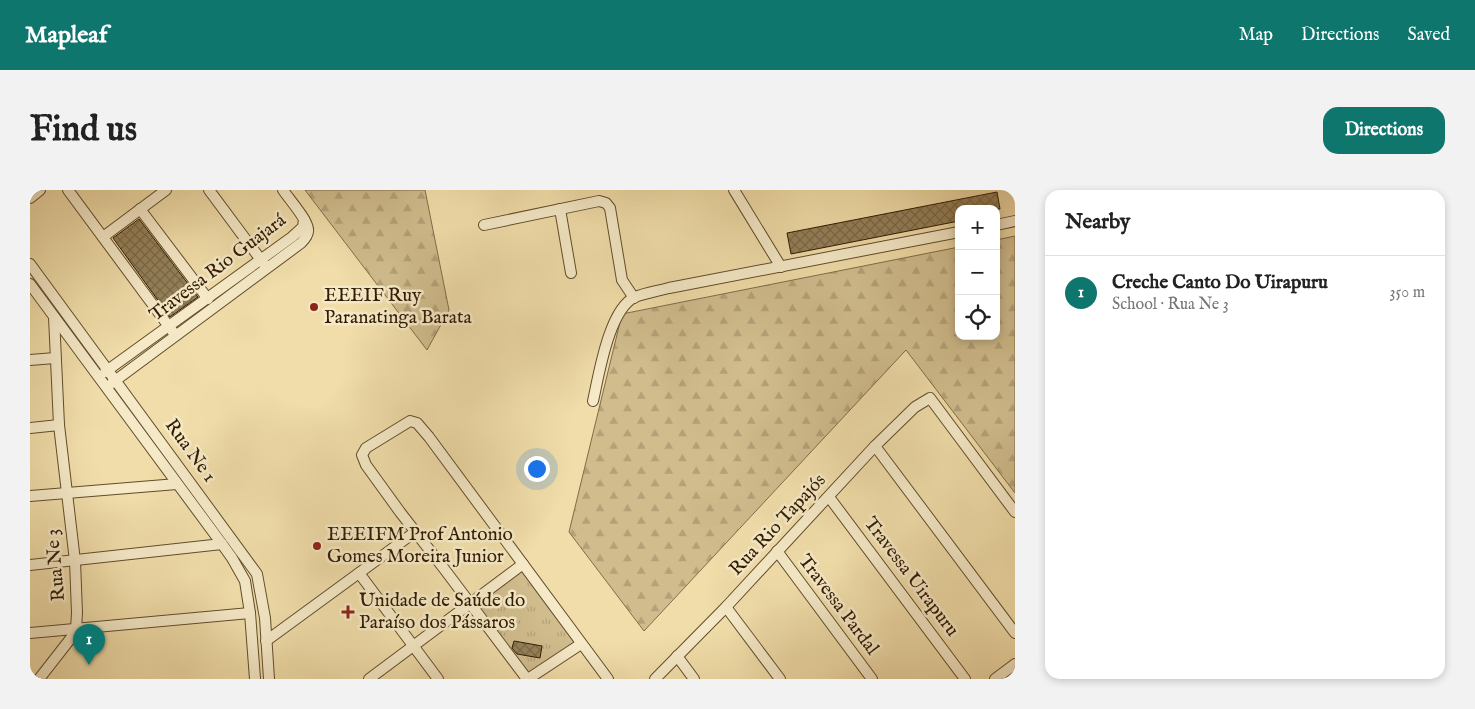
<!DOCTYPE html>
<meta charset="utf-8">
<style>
body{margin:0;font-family:"IM FELL English",serif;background:#f2f2f2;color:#222}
.controls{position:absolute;right:15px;top:15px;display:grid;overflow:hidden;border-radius:10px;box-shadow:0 2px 8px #0003}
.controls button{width:45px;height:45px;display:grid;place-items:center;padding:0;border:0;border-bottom:1px solid #e0e0e0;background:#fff;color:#222;font:25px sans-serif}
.you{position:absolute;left:506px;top:278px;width:18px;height:18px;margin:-12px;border:4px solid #fff;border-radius:50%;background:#1a73e8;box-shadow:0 0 0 8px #1a73e833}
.badge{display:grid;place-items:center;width:32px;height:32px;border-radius:50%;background:#0f766e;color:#fff;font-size:16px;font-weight:700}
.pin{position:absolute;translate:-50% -41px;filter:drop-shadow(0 1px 2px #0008)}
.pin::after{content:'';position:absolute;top:26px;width:18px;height:15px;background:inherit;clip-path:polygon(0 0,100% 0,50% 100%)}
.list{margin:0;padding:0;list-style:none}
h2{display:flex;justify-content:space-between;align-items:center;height:65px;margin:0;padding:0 20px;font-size:21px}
h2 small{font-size:16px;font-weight:400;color:#767676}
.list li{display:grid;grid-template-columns:32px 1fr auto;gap:15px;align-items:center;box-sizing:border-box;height:75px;padding:0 20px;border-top:1px solid #e0e0e0}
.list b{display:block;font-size:19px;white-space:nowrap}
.list p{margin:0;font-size:16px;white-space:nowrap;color:#767676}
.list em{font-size:16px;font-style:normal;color:#767676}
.icon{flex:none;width:28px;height:28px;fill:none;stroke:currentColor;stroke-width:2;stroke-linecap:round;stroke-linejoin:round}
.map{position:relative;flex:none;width:985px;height:489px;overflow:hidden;border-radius:15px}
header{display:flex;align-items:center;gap:30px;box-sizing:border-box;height:70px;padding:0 25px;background:#0f766e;color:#fff}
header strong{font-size:24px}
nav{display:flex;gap:28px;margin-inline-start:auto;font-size:18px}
.intro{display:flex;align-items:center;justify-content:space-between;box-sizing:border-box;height:120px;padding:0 30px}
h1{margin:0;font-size:35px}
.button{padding:12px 22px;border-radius:15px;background:#0f766e;color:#fff;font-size:18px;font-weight:700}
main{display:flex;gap:30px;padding:0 30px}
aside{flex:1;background:#fff;border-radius:15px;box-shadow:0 2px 8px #0003}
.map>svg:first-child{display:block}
.grass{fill:url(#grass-tufts);stroke:#806c48}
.forest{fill:url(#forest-firs);stroke:#806c48}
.building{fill:url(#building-cross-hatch);stroke:#311b02}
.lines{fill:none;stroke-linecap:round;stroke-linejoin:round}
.minor-casing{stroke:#614c2c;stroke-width:12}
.minor{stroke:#f5e9c7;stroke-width:10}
.poi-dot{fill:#8f2418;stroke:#f5e9c7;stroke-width:2}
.labels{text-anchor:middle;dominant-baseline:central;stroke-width:5;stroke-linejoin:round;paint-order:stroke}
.street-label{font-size:19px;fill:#311b02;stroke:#f5e9c7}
.poi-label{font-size:19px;fill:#311b02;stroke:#f5e9c7;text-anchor:start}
</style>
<header>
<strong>Mapleaf</strong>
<nav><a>Map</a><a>Directions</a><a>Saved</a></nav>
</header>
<div class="intro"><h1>Find us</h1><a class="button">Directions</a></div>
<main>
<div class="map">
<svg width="985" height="489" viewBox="0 0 985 489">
<defs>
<pattern id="grass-tufts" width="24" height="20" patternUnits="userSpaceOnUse" patternTransform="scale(1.25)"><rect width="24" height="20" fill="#d0bc8d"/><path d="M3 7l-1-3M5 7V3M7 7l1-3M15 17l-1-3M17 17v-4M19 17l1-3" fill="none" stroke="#b3a178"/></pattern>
<pattern id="forest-firs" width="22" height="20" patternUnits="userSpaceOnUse" patternTransform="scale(1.25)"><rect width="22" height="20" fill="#d0bc8d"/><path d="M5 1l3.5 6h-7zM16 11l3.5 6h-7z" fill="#b3a178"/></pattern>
<pattern id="building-cross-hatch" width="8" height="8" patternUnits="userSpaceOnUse" patternTransform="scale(1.25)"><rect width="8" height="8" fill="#948059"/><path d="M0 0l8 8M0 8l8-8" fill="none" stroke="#796847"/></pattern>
</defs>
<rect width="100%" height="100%" fill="#f0dda9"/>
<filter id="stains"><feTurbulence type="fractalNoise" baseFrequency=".004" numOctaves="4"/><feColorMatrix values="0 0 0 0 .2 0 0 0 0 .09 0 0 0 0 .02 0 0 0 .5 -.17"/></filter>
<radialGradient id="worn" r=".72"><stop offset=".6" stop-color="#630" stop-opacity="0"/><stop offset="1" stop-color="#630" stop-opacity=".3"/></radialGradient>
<!-- grass -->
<polygon class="grass" points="492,373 549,452 491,487 438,415"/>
<!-- forest -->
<g class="forest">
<polygon points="275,0 395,0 419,120 397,160"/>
<polygon points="985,46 985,303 876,160 614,441 539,342 592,124 929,57 929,146 966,146 966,50"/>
</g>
<!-- building -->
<g class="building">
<polygon points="967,2 970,19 929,19 929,31 761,64 757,43"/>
<polygon points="109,29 168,107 140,127 83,48"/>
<polygon points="484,451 512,456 510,468 487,464 482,458"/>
</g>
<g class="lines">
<defs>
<g id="minor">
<polyline points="38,0 143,142"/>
<polyline points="179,0 234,74"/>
<polyline points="704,0 751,77"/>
<polyline points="0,8 10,0"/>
<polyline points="110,19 178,109"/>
<polyline points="530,19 541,83"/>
<polyline points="454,35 569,11 576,13 580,18 592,90 604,108"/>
<polyline points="966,35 985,31"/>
<polyline points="73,47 136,0"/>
<polyline points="0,74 227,384 235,428 239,489"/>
<polyline points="0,94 192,354 202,368 215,391 220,423 225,489"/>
<polyline points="0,170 25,168"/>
<polyline points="75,182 262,47 273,37 274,29"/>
<path d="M82,193L271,53C275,49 279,44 278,39C277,29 259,9 253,0"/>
<path d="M563,211C569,184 579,119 605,107C615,103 628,101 639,98L929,42"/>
<polyline points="0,238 29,235"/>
<polyline points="845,256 985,443"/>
<polyline points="0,306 147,294"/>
<polyline points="799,307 935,489"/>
<polyline points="747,361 842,489"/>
<polyline points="0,375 192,354"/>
<polyline points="329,383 408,489"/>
<polyline points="696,417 750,489"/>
<polyline points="0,443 220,423"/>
<polyline points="236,451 385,342"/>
<polyline points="647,466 664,489"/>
<polyline points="9,489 41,448 46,439 47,423 45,371 29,235 24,127"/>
<polyline points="339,489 493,374"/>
<polyline points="497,489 415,380 370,322 336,275 332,265 336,258 380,231 387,233 399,247 578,489"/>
<polyline points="498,489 551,454"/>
<polyline points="625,489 696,417 845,256 885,217 900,208 985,322"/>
<polyline points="965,489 985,474"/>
</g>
</defs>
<!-- minor casing -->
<use href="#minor" class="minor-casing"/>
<!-- minor -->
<use href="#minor" class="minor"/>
</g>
<!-- markers -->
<g class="poi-dot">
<circle cx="284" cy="117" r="5"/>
<circle cx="287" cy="356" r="5"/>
<path d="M315.5 414.5h5v5h5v5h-5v5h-5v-5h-5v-5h5z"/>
</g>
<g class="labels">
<!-- street labels -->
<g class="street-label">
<text transform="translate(188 78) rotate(-37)">Travessa Rio Guajará</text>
<text transform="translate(160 261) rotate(54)">Rua Ne 1</text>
<text transform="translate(748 335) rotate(-47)">Rua Rio Tapajós</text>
<text transform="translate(26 375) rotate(-95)">Rua Ne 3</text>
<text transform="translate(881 387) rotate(53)">Travessa Uirapuru</text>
<text transform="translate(808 415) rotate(53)">Travessa Pardal</text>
</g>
<!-- poi labels -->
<g class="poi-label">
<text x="294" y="106">EEEIF Ruy<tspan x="294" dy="22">Paranatinga Barata</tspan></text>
<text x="297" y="345">EEEIFM Prof Antonio<tspan x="297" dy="22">Gomes Moreira Junior</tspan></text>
<text x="329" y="411">Unidade de Saúde do<tspan x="329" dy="22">Paraíso dos Pássaros</tspan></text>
</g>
</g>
<rect width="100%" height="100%" filter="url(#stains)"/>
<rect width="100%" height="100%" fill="url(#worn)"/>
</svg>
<div class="controls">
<button>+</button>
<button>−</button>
<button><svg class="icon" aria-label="locate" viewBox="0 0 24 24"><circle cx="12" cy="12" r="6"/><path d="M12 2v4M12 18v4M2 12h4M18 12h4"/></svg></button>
</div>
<div class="you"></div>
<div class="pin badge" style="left:59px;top:475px">1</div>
</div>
<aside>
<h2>Nearby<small></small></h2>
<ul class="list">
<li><span class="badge">1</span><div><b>Creche Canto Do Uirapuru</b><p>School · Rua Ne 3</p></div><em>350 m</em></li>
</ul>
</aside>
</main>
